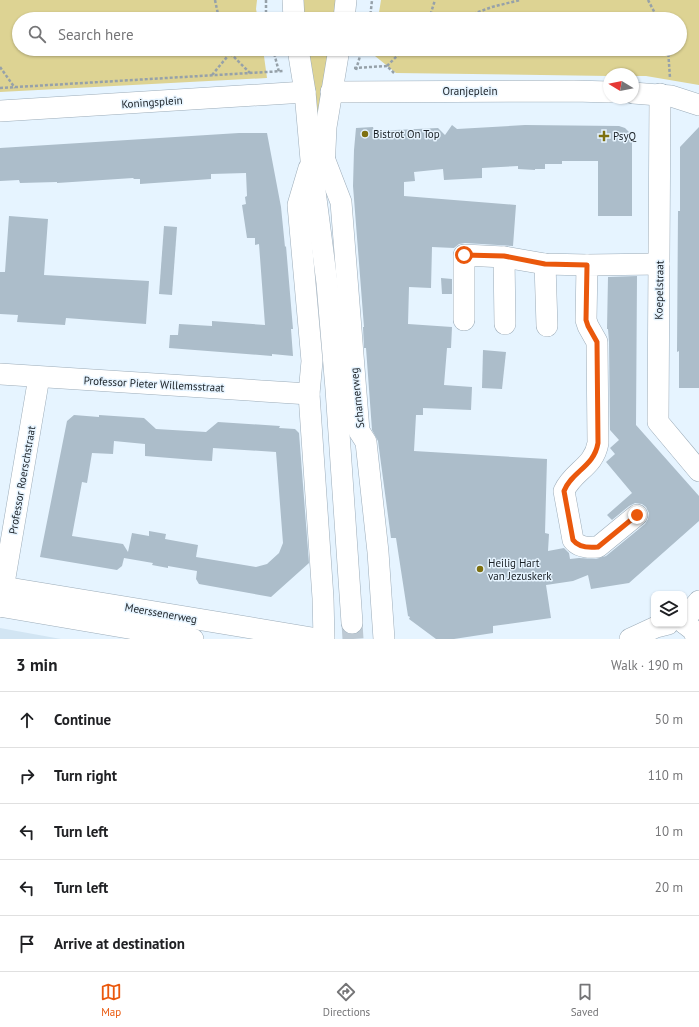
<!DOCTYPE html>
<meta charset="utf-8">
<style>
body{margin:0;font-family:"PT Sans",sans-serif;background:#f6f6f6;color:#202124}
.controls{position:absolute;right:12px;bottom:12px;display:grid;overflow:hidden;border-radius:8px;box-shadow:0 1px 3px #0004}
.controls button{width:36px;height:36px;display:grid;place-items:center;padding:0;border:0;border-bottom:1px solid #e0e0e0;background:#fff;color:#202124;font:20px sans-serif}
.compass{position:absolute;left:603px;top:68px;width:36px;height:36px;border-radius:50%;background:#fff;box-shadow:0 1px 3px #0004;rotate:280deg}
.stop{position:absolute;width:12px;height:12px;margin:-9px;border:3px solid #ea580c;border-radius:50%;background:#fff}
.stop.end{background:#ea580c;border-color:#fff;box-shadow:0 1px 4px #0008}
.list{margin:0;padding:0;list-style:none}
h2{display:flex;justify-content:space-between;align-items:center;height:52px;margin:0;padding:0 16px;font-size:17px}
h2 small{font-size:13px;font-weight:400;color:#757577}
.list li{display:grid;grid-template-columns:26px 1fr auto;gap:12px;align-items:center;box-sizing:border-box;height:56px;padding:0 16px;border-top:1px solid #e0e0e0}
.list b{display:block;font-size:15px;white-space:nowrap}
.list em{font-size:13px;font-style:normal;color:#757577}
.icon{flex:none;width:22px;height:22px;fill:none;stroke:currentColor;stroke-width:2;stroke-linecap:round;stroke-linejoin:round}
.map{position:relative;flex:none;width:699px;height:639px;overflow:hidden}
.search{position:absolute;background:#fff;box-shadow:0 1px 3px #0004;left:12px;right:12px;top:12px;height:44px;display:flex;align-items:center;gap:10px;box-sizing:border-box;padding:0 14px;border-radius:22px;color:#757577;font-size:15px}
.sheet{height:332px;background:#fff}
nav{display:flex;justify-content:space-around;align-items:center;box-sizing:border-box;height:56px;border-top:1px solid #e0e0e0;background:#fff;font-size:11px;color:#757577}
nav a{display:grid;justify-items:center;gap:2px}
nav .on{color:#ea580c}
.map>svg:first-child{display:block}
.built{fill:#d2e5f3}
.green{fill:#ddd393}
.building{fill:#acbdca;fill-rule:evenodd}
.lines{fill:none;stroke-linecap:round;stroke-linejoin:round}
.minor-tunnel{stroke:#bdc9d3;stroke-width:21;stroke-dasharray:21 10;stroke-linecap:butt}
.minor-casing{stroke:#9cacb9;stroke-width:22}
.path{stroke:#96a1a9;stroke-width:2.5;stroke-dasharray:3 2;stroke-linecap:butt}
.minor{stroke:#fff;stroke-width:21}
.route{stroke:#ea580c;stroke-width:5}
.poi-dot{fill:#7e7010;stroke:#e6f4ff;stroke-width:1.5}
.labels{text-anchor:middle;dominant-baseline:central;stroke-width:3;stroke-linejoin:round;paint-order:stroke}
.street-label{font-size:11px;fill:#191f24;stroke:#e6f4ff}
.poi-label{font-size:11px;fill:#191f24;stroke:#e6f4ff;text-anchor:start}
</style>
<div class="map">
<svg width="699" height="639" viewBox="0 0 699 639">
<rect width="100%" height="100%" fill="#e6f4ff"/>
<!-- built -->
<polygon class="built" points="0,628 61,639 0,639"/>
<!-- green -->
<g class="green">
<polygon points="0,0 257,0 256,9 258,19 19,19 19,49 263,49 267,78 0,92"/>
<polygon points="299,0 339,0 336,19 301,19"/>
<polygon points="381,0 699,0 699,85 646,76 633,76 633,74 609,74 609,76 396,73 375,56 372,53 372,49 680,49 680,19 378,19"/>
<polygon points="304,49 332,49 317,153"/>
</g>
<!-- building -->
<g class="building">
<polygon points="452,125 457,129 525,125 619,126 625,128 630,133 632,141 632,216 598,216 598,161 562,161 562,164 545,164 545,169 535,169 535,170 518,169 518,166 482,168 482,178 444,180 443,169 414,172 415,181 404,182 404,196 516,205 513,246 465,243 459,244 454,248 432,247 431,288 409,287 408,324 452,327 451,348 447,348 444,385 472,387 471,410 423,408 423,415 416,415 414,451 547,459 545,533 549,534 548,551 564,548 569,553 570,559 579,558 596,559 606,556 645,524 648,519 649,513 646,507 642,504 635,503 629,506 612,520 607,515 632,493 606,462 615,454 610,448 619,440 610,430 609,342 608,329 607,329 608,277 637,276 636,425 699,496 699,521 629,583 591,589 588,575 573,581 546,585 551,618 493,626 493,633 454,639 436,639 409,619 410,617 408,616 396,538 391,538 378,441 372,430 366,348 364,348 363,327 364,327 353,186 354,150 356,128 373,127 374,131 438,128 445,135"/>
<polygon points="699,127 699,388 679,388 679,351 677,352 678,211 680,211 680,147"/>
<polygon points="239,133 267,133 281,207 285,247 286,246 293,329 291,329 293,356 272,354 272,356 169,348 170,335 178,335 179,324 212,326 212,321 265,325 259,244 255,245 255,238 247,238 242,205 246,204 245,197 247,196 246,173 211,174 211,179 140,184 140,179 134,179 133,178 57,183 57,182 20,183 19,180 0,181 0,148"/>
<polygon points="9,216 48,219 44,275 149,281 146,324 66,318 65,325 17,322 18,315 0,314 0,272 5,272"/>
<polygon points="164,226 177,227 172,295 159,294"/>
<polygon points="441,278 452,279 452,294 442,294"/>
<polygon points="483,350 506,352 502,389 482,388"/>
<path d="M74,415L99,417V415L144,418L156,429L206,432L218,422L280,426L279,428L295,429L299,433L309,563L271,597L199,584L196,579L197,571L168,566V568L152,565L153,563L124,558L122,566L117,570L40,557L67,421ZM114,441L145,444V456L195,460L212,461L213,448L276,452L283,543L279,553L267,564L256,567L196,557L198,545L165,539L166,534L149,531V536L132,533L128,552L123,544L72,536L82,482L87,483L92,453L113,454Z"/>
</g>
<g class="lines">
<!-- minor-tunnel -->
<polyline class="minor-tunnel" points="352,623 353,639"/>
<defs>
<g id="minor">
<polyline points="293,0 294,19"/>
<polyline points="344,19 346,0"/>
<polyline points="298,49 305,92 311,160 327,283 336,389 352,623"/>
<polyline points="331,92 574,91 609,92"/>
<polyline points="633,93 671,96 699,105"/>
<polyline points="660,94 658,422 699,471"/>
<polyline points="0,111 305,92"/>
<polyline points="324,158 341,202 359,431 366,442 378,552 384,639"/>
<polyline points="309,168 298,205 312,361 309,394 323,598 324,639"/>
<polyline points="324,171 326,127 339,49"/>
<polyline points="504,257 505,324"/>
<polyline points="545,264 547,326"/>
<polyline points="464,320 464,255 504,257 545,264 587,265"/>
<polyline points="0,374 309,394"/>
<path d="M637,515L598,547C589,548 579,548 573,540L564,491C573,471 594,467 598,443L597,342L588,326L586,320L587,265L659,264"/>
<polyline points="3,587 318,639"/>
<polyline points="0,606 193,639"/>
<polyline points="0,607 39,377"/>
<polyline points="684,623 694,607 699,601"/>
<polyline points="684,623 693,630 697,639"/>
<polyline points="630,639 656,627 668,624"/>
</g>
</defs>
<!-- minor casing -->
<use href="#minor" class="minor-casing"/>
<!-- path -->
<g class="path">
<polyline points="215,0 219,19"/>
<polyline points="266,0 266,19"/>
<polyline points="648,0 658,19"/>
<polyline points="370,19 372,0"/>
<polyline points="429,19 435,0"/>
<polyline points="459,19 492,7 520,0"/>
<polyline points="229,49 229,52 250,73"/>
<polyline points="273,49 279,72"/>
<polyline points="668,49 670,78"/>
<polyline points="387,66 404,49"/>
<polyline points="0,67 15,88"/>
<polyline points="354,68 387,66 394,73"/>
<polyline points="356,70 362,49"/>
<polyline points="212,75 227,57 229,52"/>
<polyline points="0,88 283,71"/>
</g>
<!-- minor -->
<use href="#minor" class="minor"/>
</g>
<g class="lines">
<!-- route -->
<path class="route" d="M464,255L504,256L545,264L587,265L586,320L588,326L597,342L598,443C594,467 572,471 564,491L573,540C579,548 589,548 598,547L637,515"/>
</g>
<!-- markers -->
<g class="poi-dot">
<circle cx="365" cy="134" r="4"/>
<path d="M602 130h4v4h4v4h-4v4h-4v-4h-4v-4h4z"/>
<circle cx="480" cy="569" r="4"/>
</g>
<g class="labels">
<!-- street labels -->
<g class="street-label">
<text x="470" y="91">Oranjeplein</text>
<text transform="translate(152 102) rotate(-4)">Koningsplein</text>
<text transform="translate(659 290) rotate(-89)">Koepelstraat</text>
<text transform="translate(154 384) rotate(3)">Professor Pieter Willemsstraat</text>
<text transform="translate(357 398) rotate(-96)">Scharnerweg</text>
<text transform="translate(22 480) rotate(-80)">Professor Roerschstraat</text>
<text transform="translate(161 613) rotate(10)">Meerssenerweg</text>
</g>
<!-- poi labels -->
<g class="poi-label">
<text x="373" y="134">Bistrot On Top</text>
<text x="613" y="136">PsyQ</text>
<text x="488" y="563">Heilig Hart<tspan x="488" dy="13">van Jezuskerk</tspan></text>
</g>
</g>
</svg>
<div class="controls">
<button><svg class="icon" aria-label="layers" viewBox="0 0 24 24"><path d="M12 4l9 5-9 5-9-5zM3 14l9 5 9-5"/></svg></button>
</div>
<svg class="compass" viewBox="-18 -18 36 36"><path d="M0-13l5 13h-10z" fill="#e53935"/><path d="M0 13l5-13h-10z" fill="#757577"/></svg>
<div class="stop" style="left:464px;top:255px"></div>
<div class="stop end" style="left:637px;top:515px"></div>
<div class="search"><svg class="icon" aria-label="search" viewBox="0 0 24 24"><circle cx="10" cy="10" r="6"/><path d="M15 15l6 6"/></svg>Search here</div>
</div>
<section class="sheet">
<h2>3 min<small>Walk · 190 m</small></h2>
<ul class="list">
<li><svg class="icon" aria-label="ahead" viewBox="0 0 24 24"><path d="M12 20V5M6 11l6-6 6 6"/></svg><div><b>Continue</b></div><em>50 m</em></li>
<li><svg class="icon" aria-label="right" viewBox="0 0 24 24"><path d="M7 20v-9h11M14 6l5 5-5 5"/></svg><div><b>Turn right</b></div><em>110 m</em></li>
<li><svg class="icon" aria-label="left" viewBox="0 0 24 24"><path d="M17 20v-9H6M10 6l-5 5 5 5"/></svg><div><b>Turn left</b></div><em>10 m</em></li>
<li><svg class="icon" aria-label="left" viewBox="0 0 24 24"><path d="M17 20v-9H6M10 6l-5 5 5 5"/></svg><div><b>Turn left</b></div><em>20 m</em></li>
<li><svg class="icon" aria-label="arrive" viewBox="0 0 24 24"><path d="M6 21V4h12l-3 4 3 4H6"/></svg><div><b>Arrive at destination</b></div></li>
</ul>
</section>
<nav>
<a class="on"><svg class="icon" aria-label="map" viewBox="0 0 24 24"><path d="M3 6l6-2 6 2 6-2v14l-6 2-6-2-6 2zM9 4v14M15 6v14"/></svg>Map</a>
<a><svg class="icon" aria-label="directions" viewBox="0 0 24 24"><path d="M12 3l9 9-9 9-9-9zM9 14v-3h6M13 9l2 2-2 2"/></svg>Directions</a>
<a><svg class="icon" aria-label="saved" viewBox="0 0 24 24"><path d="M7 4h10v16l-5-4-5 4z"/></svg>Saved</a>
</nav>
